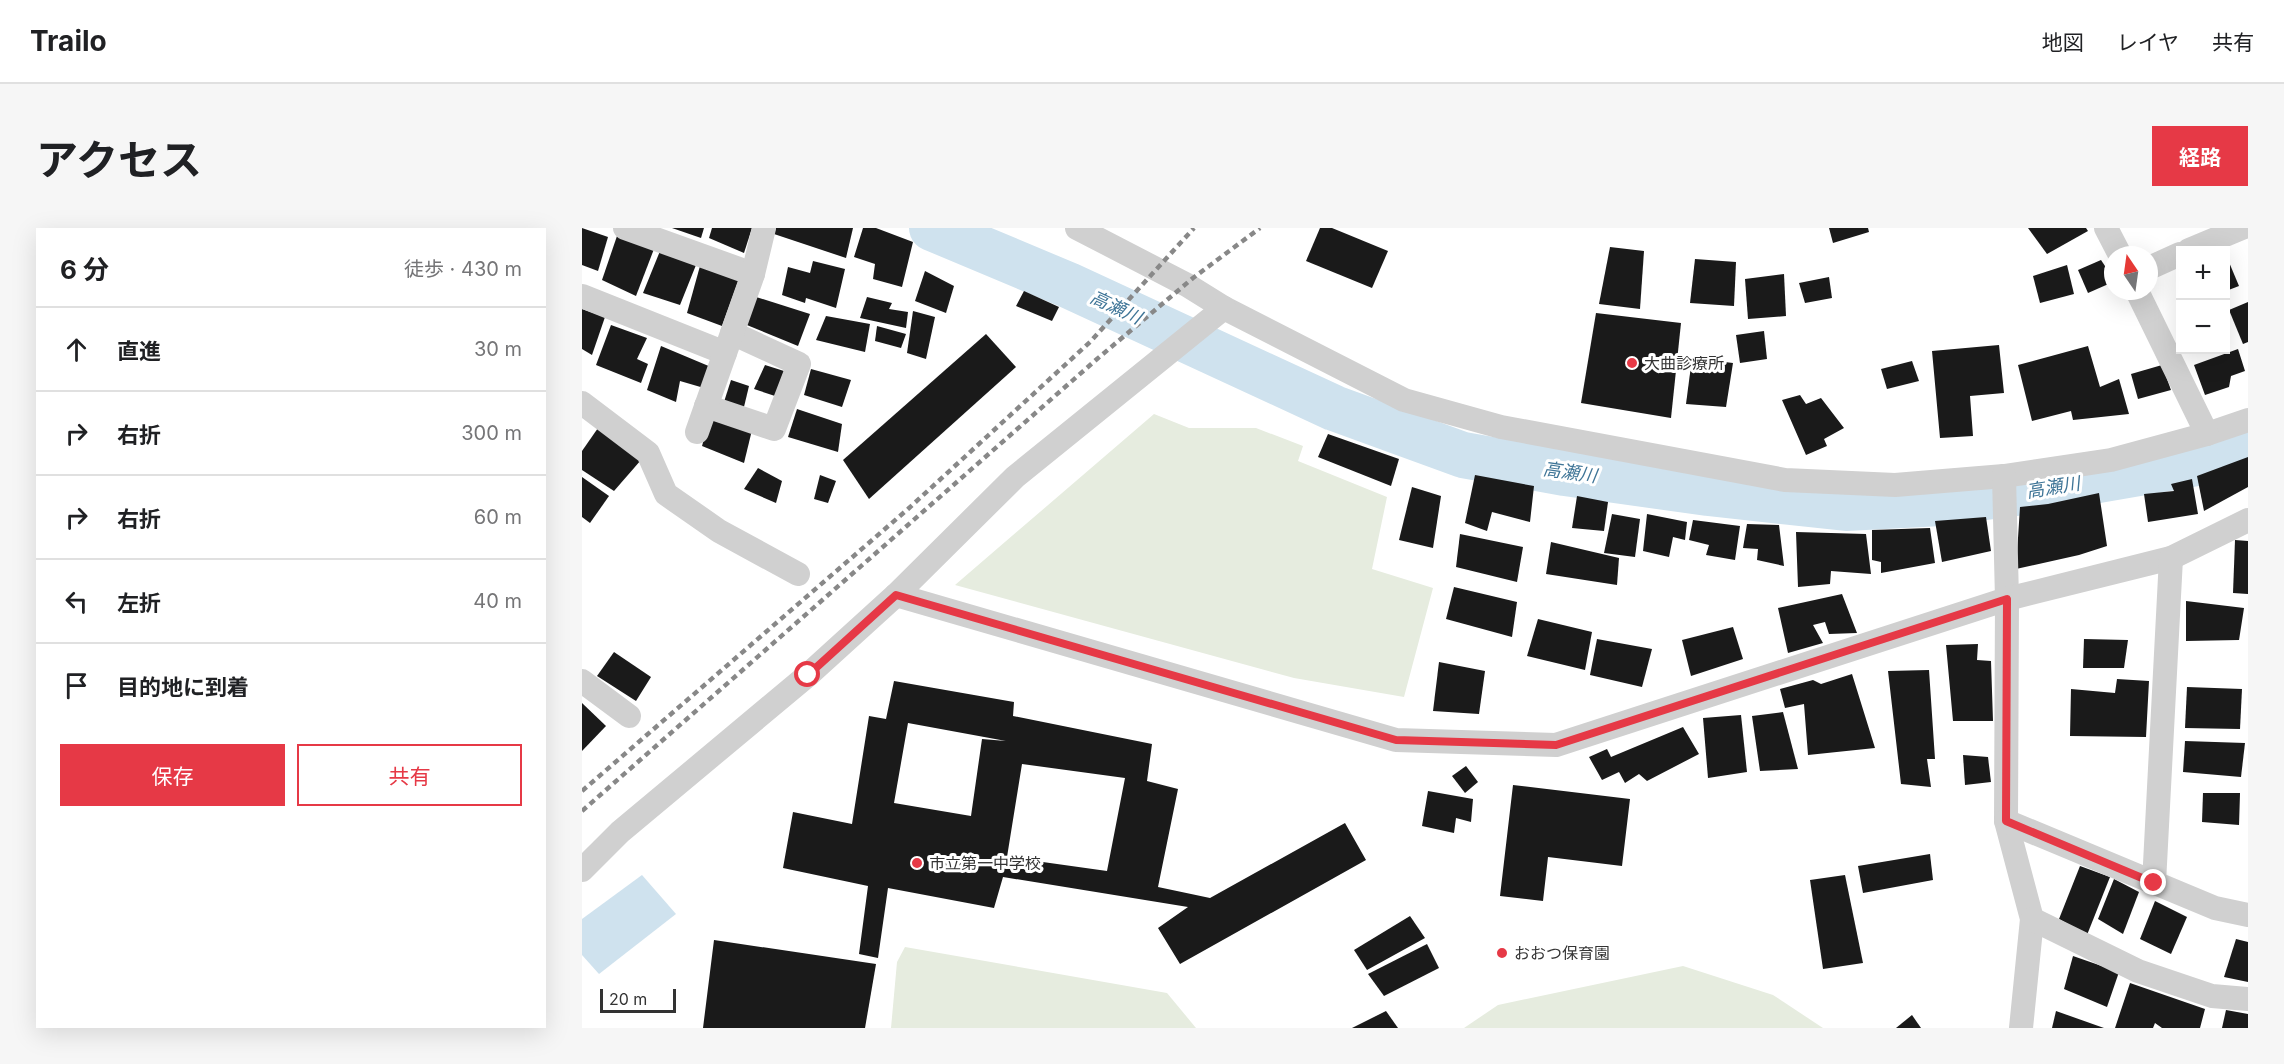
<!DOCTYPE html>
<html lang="ja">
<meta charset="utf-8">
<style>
body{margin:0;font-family:Inter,"Noto Sans JP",sans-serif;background:#f6f6f6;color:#202124}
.controls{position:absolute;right:18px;top:18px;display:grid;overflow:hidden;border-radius:0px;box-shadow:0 6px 24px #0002}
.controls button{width:54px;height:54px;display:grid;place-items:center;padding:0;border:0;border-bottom:2px solid #e0e0e0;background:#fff;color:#202124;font:30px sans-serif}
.compass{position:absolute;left:1522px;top:18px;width:54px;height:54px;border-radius:50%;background:#fff;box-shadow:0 6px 24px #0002;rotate:347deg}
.scale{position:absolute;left:18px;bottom:15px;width:76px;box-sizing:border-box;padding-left:6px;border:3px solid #333;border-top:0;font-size:16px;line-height:21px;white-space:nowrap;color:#333;-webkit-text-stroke:4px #fff;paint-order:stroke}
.stop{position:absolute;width:18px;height:18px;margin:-14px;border:4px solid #e63946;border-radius:50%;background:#fff}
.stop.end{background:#e63946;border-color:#fff;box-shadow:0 2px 6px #0008}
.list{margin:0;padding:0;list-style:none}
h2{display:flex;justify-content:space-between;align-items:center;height:78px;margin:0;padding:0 24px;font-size:26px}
h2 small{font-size:20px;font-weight:400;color:#757577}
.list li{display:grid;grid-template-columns:39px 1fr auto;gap:18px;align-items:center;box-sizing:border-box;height:84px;padding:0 24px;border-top:2px solid #e0e0e0}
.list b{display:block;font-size:22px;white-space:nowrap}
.list em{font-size:20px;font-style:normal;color:#757577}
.actions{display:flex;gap:12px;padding:18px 24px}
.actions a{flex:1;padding:14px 0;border:2px solid #e63946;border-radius:0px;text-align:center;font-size:21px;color:#e63946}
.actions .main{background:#e63946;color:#fff}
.icon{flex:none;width:33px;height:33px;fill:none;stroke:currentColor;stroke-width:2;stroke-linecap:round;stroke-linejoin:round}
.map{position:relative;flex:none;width:1666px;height:800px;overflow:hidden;border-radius:0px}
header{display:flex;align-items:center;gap:36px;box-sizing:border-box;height:84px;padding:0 30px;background:#fff;border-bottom:2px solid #e0e0e0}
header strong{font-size:28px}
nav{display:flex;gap:33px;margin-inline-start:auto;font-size:21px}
.intro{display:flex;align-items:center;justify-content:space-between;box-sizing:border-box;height:144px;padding:0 36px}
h1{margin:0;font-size:42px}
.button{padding:15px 27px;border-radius:0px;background:#e63946;color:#fff;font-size:21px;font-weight:700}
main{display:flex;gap:36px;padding:0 36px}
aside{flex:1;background:#fff;border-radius:0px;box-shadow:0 6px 24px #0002}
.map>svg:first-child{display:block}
.green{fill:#e6ecdf}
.water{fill:#cfe2ee}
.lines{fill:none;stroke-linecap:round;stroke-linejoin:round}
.river{stroke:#cfe2ee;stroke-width:46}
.building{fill:#1a1a1a;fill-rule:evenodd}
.minor{stroke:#d0d0d0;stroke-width:24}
.rail{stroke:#888;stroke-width:4.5;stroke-dasharray:6 4.5;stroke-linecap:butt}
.route{stroke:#e63946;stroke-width:8}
.poi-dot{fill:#e63946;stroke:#fff;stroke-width:2}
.labels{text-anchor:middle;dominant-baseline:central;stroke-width:6;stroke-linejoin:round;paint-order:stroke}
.poi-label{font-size:16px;fill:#333;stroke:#fff;text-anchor:start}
.water-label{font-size:18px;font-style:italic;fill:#3f7597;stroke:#fff}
</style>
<header>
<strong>Trailo</strong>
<nav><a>地図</a><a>レイヤ</a><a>共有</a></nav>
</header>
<div class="intro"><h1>アクセス</h1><a class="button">経路</a></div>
<main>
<aside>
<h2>6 分<small>徒歩 · 430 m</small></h2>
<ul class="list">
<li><svg class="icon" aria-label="ahead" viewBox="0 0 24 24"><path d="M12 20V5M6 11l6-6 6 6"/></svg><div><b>直進</b></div><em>30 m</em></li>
<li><svg class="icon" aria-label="right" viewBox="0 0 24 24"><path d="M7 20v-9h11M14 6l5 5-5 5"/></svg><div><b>右折</b></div><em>300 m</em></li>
<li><svg class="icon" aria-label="right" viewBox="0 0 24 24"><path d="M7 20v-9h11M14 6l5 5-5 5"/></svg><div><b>右折</b></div><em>60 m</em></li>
<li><svg class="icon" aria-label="left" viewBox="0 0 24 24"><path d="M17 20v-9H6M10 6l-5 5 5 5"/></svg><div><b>左折</b></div><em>40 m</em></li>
<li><svg class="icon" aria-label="arrive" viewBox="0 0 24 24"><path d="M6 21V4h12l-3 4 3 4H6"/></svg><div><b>目的地に到着</b></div></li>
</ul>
<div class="actions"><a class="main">保存</a><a>共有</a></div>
</aside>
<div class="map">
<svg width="1666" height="800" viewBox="0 0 1666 800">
<rect width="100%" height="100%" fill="#fff"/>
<!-- green -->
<g class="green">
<polygon points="572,186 607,200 674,200 721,218 716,233 805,269 790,341 851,360 822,469 712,450 373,357"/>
<polygon points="323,719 585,765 614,800 309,800 315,734"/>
<polygon points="1101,738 1191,767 1241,800 882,800 916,777"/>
</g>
<!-- water -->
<polygon class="water" points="60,647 94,686 17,746 0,727 0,691"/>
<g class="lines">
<!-- river -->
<polyline class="river" points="350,0 486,57 752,180 881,227 983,245 1126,265 1264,280 1359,275 1470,260 1626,233 1666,216"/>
</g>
<!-- building -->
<g class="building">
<polygon points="0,0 26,9 16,43 0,37"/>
<polygon points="90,0 122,0 119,10"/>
<polygon points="130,0 170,0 162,25 127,10"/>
<polygon points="194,0 271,0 264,30 192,6"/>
<polygon points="281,0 294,0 331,14 320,59 291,51 293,36 272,29"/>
<polygon points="738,0 750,0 806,23 790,60 724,33"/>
<polygon points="1247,0 1286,0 1287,4 1251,15"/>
<polygon points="1446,0 1504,0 1506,3 1465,26"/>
<polygon points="35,8 72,21 54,68 20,52"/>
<polygon points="1028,19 1062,23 1058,81 1017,76"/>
<polygon points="78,23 114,37 98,77 61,65"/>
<polygon points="1644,27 1657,58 1644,63"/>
<polygon points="1113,31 1154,34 1152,78 1108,75"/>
<polygon points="1519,32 1531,50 1531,54 1506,65 1496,42"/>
<polygon points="231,33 263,41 254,80 224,70 223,75 200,67 206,39 228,45"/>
<polygon points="1485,37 1492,66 1458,75 1451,48"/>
<polygon points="118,38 157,51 140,98 105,85"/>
<polygon points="343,43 372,58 364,85 333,73"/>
<polygon points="1202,46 1204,88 1166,91 1163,51"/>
<polygon points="1247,49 1250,70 1223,75 1217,55"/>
<polygon points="442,63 477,79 470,93 434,78"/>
<polygon points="171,68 228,86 216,118 160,95"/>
<polygon points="285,69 310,75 307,81 326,84 324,100 278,90"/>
<polygon points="1666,74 1666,114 1661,116 1647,82"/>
<polygon points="0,81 23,89 10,127 0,121"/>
<polygon points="331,83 353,89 344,131 325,125"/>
<polygon points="1014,85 1099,95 1089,190 999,175"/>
<polygon points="244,88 288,96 283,124 234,112"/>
<polygon points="29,97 65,110 55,131 66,136 59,155 14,137"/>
<polygon points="295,98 324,106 319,120 293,113"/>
<polygon points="1182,103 1185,131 1158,135 1154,107"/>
<polygon points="404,106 434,139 287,271 261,232"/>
<polygon points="1417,117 1422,165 1388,168 1391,208 1358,210 1350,123"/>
<polygon points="79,118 129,139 122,160 98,153 94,174 65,162"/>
<polygon points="1506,118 1518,159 1537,151 1547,186 1491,192 1489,183 1450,193 1436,137"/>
<polygon points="1656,121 1663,143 1649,148 1647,159 1623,167 1612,137"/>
<polygon points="1110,130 1151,135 1144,179 1104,176"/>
<polygon points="1330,133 1337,153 1305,161 1299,141"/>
<polygon points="183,137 202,143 193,168 172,161"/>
<polygon points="1580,137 1589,162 1556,171 1549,146"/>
<polygon points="229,141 269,152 260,179 222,167"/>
<polygon points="149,152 167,158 161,183 141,177"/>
<polygon points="1218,167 1224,176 1239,170 1262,200 1242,211 1245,218 1224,227 1200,172"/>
<polygon points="215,181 260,196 256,224 206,209"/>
<polygon points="129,186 170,202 162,235 120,218"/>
<polygon points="16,200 59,232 32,263 0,242 0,223"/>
<polygon points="746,206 817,231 809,258 736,229"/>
<polygon points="1666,229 1666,259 1622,283 1615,248"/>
<polygon points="176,240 200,253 194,275 162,261"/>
<polygon points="238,247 254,253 246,275 232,271"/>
<polygon points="893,247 952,258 948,294 910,284 905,303 883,295"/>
<polygon points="0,249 27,268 8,295 0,289"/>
<polygon points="1610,251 1616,286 1566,294 1562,266 1592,263 1589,256"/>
<polygon points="830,259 859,268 851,320 817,312"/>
<polygon points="1517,265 1525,318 1497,327 1434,341 1438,279 1466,276"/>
<polygon points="995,268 1026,274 1022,303 990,300"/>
<polygon points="1030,286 1058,291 1053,329 1022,325"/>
<polygon points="1065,286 1105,294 1103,312 1091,309 1087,329 1061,323"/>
<polygon points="1404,289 1409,323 1360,334 1353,293"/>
<polygon points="1111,292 1158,298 1153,332 1124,327 1127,317 1107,312"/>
<polygon points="1165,296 1197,297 1202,338 1175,332 1176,321 1161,320"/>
<polygon points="1348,300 1353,335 1299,345 1299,334 1290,332 1290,302"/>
<polygon points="1214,304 1284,306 1289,346 1249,343 1248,356 1216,359"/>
<polygon points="878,306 941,319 935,354 874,339"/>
<polygon points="1653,312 1666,313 1666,366 1651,365"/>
<polygon points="969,314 1037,330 1035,357 964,346"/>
<polygon points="872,359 935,374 930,409 864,391"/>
<polygon points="1260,366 1275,405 1247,406 1243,394 1231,397 1241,415 1206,425 1196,380"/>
<polygon points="1604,373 1662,380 1657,412 1604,413"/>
<polygon points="956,391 1010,404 1003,442 945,428"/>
<polygon points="1151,399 1161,431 1109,448 1100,412"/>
<polygon points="1015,411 1070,421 1060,459 1008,447"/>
<polygon points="1502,411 1546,412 1542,440 1501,440"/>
<polygon points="1396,416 1395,432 1409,433 1411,493 1371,493 1364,417"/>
<polygon points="32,424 69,449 54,473 15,448"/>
<polygon points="857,434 903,443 897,486 851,483"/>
<polygon points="1347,442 1353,531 1345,531 1349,559 1319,556 1306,443"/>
<polygon points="1270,446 1293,520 1226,527 1222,476 1203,480 1198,461 1231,452 1239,456"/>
<polygon points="1535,451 1567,453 1564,509 1488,508 1489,461 1533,465"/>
<path d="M312,453L432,474L431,488L570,516L565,553L596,561L576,659L628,670L763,595L784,632L598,736L576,700L606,679L421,649L412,680L306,660L296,730L277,726L286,658L201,640L211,584L270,596L287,488L304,491ZM326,495L424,513L400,511L389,588L312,575ZM440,536L543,550L525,643L425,629Z"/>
<polygon points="1605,459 1660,461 1658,501 1603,500"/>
<polygon points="0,475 24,498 0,523"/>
<polygon points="1201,484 1216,541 1178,543 1170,488"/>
<polygon points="1159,487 1165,544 1126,550 1121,490"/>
<polygon points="1101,499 1117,526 1065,553 1057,546 1043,555 1037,544 1020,552 1007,529 1025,521 1029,529"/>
<polygon points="1603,513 1663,515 1659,549 1601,544"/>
<polygon points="1381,527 1406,529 1409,554 1383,557"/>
<polygon points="884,538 896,554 883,565 870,548"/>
<polygon points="931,557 1048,571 1040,638 966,629 961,673 918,668"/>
<polygon points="846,563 891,571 889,594 874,590 872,605 840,598"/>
<polygon points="1621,565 1658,565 1657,597 1620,594"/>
<polygon points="1348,626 1351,652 1281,665 1276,638"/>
<polygon points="1498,638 1528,649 1505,707 1477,691"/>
<polygon points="1263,647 1281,735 1241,741 1228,652"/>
<polygon points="1532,651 1557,664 1541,706 1516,691"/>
<polygon points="1573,673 1605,689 1589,726 1558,711"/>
<polygon points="828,688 843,710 785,742 772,722"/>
<polygon points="1654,711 1666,714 1666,754 1642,749"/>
<polygon points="132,712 294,736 283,800 121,800"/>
<polygon points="845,716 857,740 802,768 786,746"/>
<polygon points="1491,728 1537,744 1525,779 1482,761"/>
<polygon points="1548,755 1623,781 1618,800 1580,800 1573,795 1571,800 1533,800"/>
<polygon points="1644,782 1666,786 1666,800 1640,800"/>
<polygon points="804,783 816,800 770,800"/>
<polygon points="1474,783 1522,800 1470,800"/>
<polygon points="1330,787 1339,800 1314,800"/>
</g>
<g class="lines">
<!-- minor -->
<g class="minor">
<polyline points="43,0 171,46"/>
<polyline points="495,0 605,57 642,80 822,172 919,199 1203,252 1313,257 1422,248 1529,232 1625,206 1666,192"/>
<polyline points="1524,0 1538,27"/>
<polyline points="1607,22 1660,0"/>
<polyline points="1567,40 1598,26"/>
<polyline points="1555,63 1625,206"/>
<polyline points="0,68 143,125"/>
<polyline points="0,175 66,225 84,266 137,303 216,346"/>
<polyline points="124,178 192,201 217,136 150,105"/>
<polyline points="115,204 171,46 182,0"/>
<polyline points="1422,248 1425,371 1424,593 1450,691 1439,800"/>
<polyline points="314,367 814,512 974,517 1425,371 1589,330 1666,292"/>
<polyline points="0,453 47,488"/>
<polyline points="1424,593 1633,680 1666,687"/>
<polyline points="0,642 38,604 226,447 314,367 433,249 642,80"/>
<polyline points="1572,655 1589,330"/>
<polyline points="1450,691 1556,743 1630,768 1666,771"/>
</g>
<!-- rail -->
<g class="rail">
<polyline points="0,563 326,281 508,114 612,0"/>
<polyline points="0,583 515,131 611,50 678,0"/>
</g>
</g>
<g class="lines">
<!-- route -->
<polyline class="route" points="226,447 314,367 814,512 974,517 1425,371 1424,593 1572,655"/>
</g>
<!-- markers -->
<g class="poi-dot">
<circle cx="1050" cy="135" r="6"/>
<circle cx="335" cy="635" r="6"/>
<circle cx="920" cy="725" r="6"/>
</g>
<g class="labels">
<!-- poi labels -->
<g class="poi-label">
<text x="1062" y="135">大曲診療所</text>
<text x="347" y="635">市立第一中学校</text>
<text x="932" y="725">おおつ保育園</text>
</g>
<!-- water labels -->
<g class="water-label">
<text transform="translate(534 79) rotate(25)">高瀬川</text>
<text transform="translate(988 244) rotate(8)">高瀬川</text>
<text transform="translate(1471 259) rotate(-9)">高瀬川</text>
</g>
</g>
</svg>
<div class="controls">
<button>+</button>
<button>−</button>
</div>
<svg class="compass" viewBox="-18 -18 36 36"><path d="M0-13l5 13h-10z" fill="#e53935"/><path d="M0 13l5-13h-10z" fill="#757577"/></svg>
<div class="scale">20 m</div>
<div class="stop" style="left:226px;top:447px"></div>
<div class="stop end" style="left:1572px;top:655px"></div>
</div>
</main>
